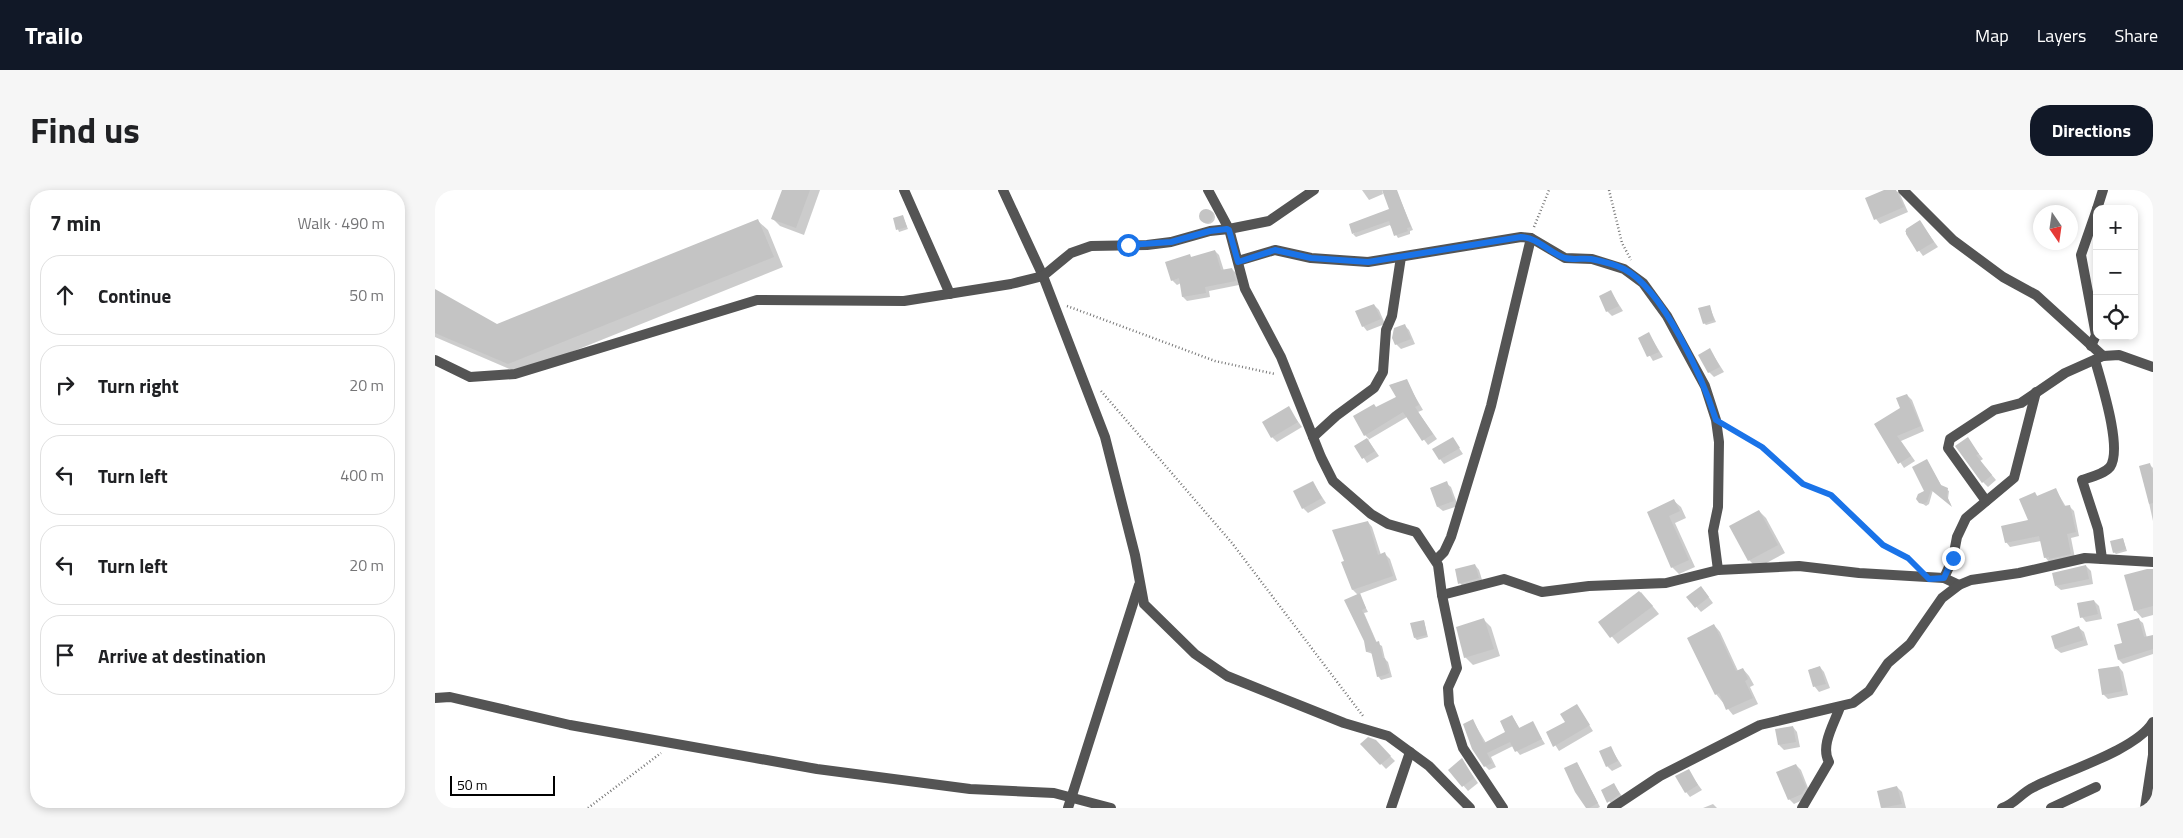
<!DOCTYPE html>
<meta charset="utf-8">
<style>
body{margin:0;font-family:"Titillium Web",sans-serif;background:#f6f6f6;color:#202124}
.controls{position:absolute;right:15px;top:15px;display:grid;overflow:hidden;border-radius:10px;box-shadow:0 2px 8px #0003}
.controls button{width:45px;height:45px;display:grid;place-items:center;padding:0;border:0;border-bottom:1px solid #e0e0e0;background:#fff;color:#202124;font:25px sans-serif}
.compass{position:absolute;left:1598px;top:15px;width:45px;height:45px;border-radius:50%;background:#fff;box-shadow:0 2px 8px #0003;rotate:167deg}
.scale{position:absolute;left:15px;bottom:12px;width:105px;box-sizing:border-box;padding-left:5px;border:2px solid #000;border-top:0;font-size:14px;line-height:18px;white-space:nowrap;color:#000;-webkit-text-stroke:4px #fff;paint-order:stroke}
.stop{position:absolute;width:15px;height:15px;margin:-11px;border:4px solid #1a73e8;border-radius:50%;background:#fff}
.stop.end{background:#1a73e8;border-color:#fff;box-shadow:0 1px 5px #0008}
.list{margin:0;padding:0;list-style:none}
h2{display:flex;justify-content:space-between;align-items:center;height:65px;margin:0;padding:0 20px;font-size:21px}
h2 small{font-size:16px;font-weight:400;color:#757577}
.list li{display:grid;grid-template-columns:32px 1fr auto;gap:15px;align-items:center;box-sizing:border-box;height:80px;margin:0 10px 10px;padding:0 10px;border:1px solid #e0e0e0;border-radius:20px}
.list b{display:block;font-size:19px;white-space:nowrap}
.list em{font-size:16px;font-style:normal;color:#757577}
.icon{flex:none;width:28px;height:28px;fill:none;stroke:currentColor;stroke-width:2;stroke-linecap:round;stroke-linejoin:round}
.map{position:relative;flex:none;width:1718px;height:618px;overflow:hidden;border-radius:20px}
header{display:flex;align-items:center;gap:30px;box-sizing:border-box;height:70px;padding:0 25px;background:#111827;color:#fff}
header strong{font-size:24px}
nav{display:flex;gap:28px;margin-inline-start:auto;font-size:18px}
.intro{display:flex;align-items:center;justify-content:space-between;box-sizing:border-box;height:120px;padding:0 30px}
h1{margin:0;font-size:35px}
.button{padding:12px 22px;border-radius:20px;background:#111827;color:#fff;font-size:18px;font-weight:700}
main{display:flex;gap:30px;padding:0 30px}
aside{flex:1;background:#fff;border-radius:20px;box-shadow:0 2px 8px #0003}
.map>svg:first-child{display:block}
.shadow{fill:#0003}
.building{fill:#c4c4c4}
.lines{fill:none;stroke-linecap:round;stroke-linejoin:round}
.path{stroke:#767676;stroke-width:2.5;stroke-dasharray:1 2.5;stroke-linecap:butt}
.minor{stroke:#545454;stroke-width:10}
.route{stroke:#1a73e8;stroke-width:6}
</style>
<header>
<strong>Trailo</strong>
<nav><a>Map</a><a>Layers</a><a>Share</a></nav>
</header>
<div class="intro"><h1>Find us</h1><a class="button">Directions</a></div>
<main>
<aside>
<h2>7 min<small>Walk · 490 m</small></h2>
<ul class="list">
<li><svg class="icon" aria-label="ahead" viewBox="0 0 24 24"><path d="M12 20V5M6 11l6-6 6 6"/></svg><div><b>Continue</b></div><em>50 m</em></li>
<li><svg class="icon" aria-label="right" viewBox="0 0 24 24"><path d="M7 20v-9h11M14 6l5 5-5 5"/></svg><div><b>Turn right</b></div><em>20 m</em></li>
<li><svg class="icon" aria-label="left" viewBox="0 0 24 24"><path d="M17 20v-9H6M10 6l-5 5 5 5"/></svg><div><b>Turn left</b></div><em>400 m</em></li>
<li><svg class="icon" aria-label="left" viewBox="0 0 24 24"><path d="M17 20v-9H6M10 6l-5 5 5 5"/></svg><div><b>Turn left</b></div><em>20 m</em></li>
<li><svg class="icon" aria-label="arrive" viewBox="0 0 24 24"><path d="M6 21V4h12l-3 4 3 4H6"/></svg><div><b>Arrive at destination</b></div></li>
</ul>
</aside>
<div class="map">
<svg width="1718" height="618" viewBox="0 0 1718 618">
<rect width="100%" height="100%" fill="#fff"/>
<!-- shadow -->
<g class="shadow">
<polygon points="349,0 385,0 369,45 345,36 338,29"/>
<polygon points="927,0 947,0 948,4 934,10"/>
<polygon points="1452,0 1464,2 1473,22 1445,34 1441,29"/>
<polygon points="962,2 978,40 975,41 975,44 963,48 955,35 921,47 918,44 955,20"/>
<circle cx="773" cy="27" r="7"/>
<polygon points="468,27 473,39 464,42 459,29"/>
<polygon points="323,31 333,40 348,77 84,183 0,147 0,101 62,136"/>
<polygon points="1485,32 1503,57 1488,66 1470,41"/>
<polygon points="780,61 784,65 789,81 797,79 801,83 804,95 774,101 775,107 752,111 748,107 746,93 742,95 737,90 757,68"/>
<polygon points="1176,102 1188,121 1177,126 1172,121"/>
<polygon points="939,115 944,120 950,134 932,141 928,136"/>
<polygon points="1274,116 1281,132 1271,135 1269,133"/>
<polygon points="969,135 974,140 980,154 966,159 961,154"/>
<polygon points="1214,144 1228,167 1218,171 1204,148"/>
<polygon points="1275,160 1289,182 1279,187 1274,182"/>
<polygon points="971,191 988,220 983,222 1002,249 993,255 972,227 933,250 944,266 932,273 921,256 934,249 930,245 942,218 962,207"/>
<polygon points="1472,205 1477,210 1489,241 1466,251 1480,271 1469,278 1440,234 1467,218"/>
<polygon points="853,218 867,237 842,252 837,247"/>
<polygon points="1018,249 1028,264 1009,274 1005,269"/>
<polygon points="1532,249 1548,269 1545,271 1561,290 1553,297 1548,292"/>
<polygon points="1492,271 1507,297 1514,301 1513,309 1516,315 1498,300 1494,314 1491,316 1485,312 1491,301"/>
<polygon points="1715,275 1718,278 1718,331 1706,277"/>
<polygon points="878,293 891,313 873,323 868,318"/>
<polygon points="1011,293 1016,297 1023,316 1008,321 1003,317 996,298"/>
<polygon points="1621,300 1631,317 1634,316 1639,321 1644,346 1636,348 1640,368 1614,372 1610,367 1606,351 1575,357 1571,352 1595,331 1600,304 1603,307"/>
<polygon points="1239,311 1246,317 1251,328 1240,333 1260,377 1244,384 1237,377 1214,323"/>
<polygon points="1324,321 1331,328 1350,363 1322,378 1314,370 1296,336"/>
<polygon points="933,332 937,337 946,365 950,364 955,369 962,390 924,404 933,422 929,423 942,453 947,456 950,469 953,472 957,487 946,490 943,486 938,464 932,462 923,405 918,400 911,372"/>
<polygon points="1688,349 1692,361 1681,364 1679,362"/>
<polygon points="1040,375 1044,380 1048,393 1029,398 1025,393"/>
<polygon points="1651,376 1656,381 1658,394 1626,400 1621,396"/>
<polygon points="1718,382 1718,425 1707,428 1700,420"/>
<polygon points="1206,402 1224,424 1183,454 1165,432"/>
<polygon points="1270,402 1278,413 1266,422 1253,407"/>
<polygon points="1659,411 1664,416 1667,429 1651,432 1647,427"/>
<polygon points="1703,429 1708,433 1712,448 1718,446 1718,464 1688,474 1684,470 1688,454"/>
<polygon points="1049,430 1056,437 1065,466 1038,475 1030,467"/>
<polygon points="989,431 993,447 982,450 980,448"/>
<polygon points="1279,435 1285,442 1303,481 1308,479 1314,486 1319,495 1315,497 1323,514 1298,525 1281,504"/>
<polygon points="1644,438 1649,442 1653,455 1626,463 1621,459 1617,447"/>
<polygon points="1385,477 1389,482 1395,498 1384,502 1380,497 1374,480"/>
<polygon points="1684,477 1688,482 1693,505 1673,509 1668,504"/>
<polygon points="1142,516 1158,541 1124,561 1112,542 1132,533"/>
<polygon points="1077,526 1085,539 1097,533 1110,554 1085,565 1078,556 1056,567 1061,577 1054,580 1050,576 1038,531 1051,553 1072,543"/>
<polygon points="1358,537 1362,542 1365,557 1349,560 1344,555"/>
<polygon points="940,551 960,571 951,579 927,554"/>
<polygon points="1175,557 1187,576 1177,581 1172,576"/>
<polygon points="1027,570 1043,593 1033,601 1015,580"/>
<polygon points="1142,573 1165,617 1163,618 1152,618"/>
<polygon points="1361,575 1366,580 1375,603 1372,608 1359,614 1354,609"/>
<polygon points="1253,581 1267,600 1255,607 1251,602"/>
<polygon points="1179,595 1189,609 1178,617 1168,601"/>
<polygon points="1462,597 1467,602 1471,618 1447,618 1443,602"/>
<polygon points="1278,614 1282,618 1268,618"/>
</g>
<!-- building -->
<g class="building">
<polygon points="347,0 375,0 361,38 336,29"/>
<polygon points="947,0 962,0 976,37 972,38 973,41 959,46 954,31 917,44 914,34 954,19"/>
<polygon points="1449,0 1461,0 1469,17 1439,30 1430,8"/>
<circle cx="771" cy="26" r="7"/>
<polygon points="468,25 472,37 461,40 458,28"/>
<polygon points="323,29 339,67 73,174 0,143 0,99 62,134"/>
<polygon points="1485,30 1499,52 1482,62 1471,44 1471,39"/>
<polygon points="780,60 786,80 797,78 801,91 770,97 771,103 747,107 744,88 736,91 730,72 755,64 756,67"/>
<polygon points="1176,100 1184,116 1171,122 1164,106"/>
<polygon points="939,114 946,129 927,137 920,121"/>
<polygon points="1275,115 1279,130 1268,134 1263,118"/>
<polygon points="970,134 976,149 960,155 957,148 959,138"/>
<polygon points="1214,142 1224,162 1212,167 1203,148"/>
<polygon points="1275,158 1285,177 1273,183 1263,165"/>
<polygon points="972,189 984,215 980,217 998,244 987,251 968,222 929,246 918,226 939,214 941,217 961,207 954,195"/>
<polygon points="1472,204 1486,236 1462,246 1476,266 1463,274 1439,234 1465,218 1461,208"/>
<polygon points="854,216 863,232 836,248 827,232"/>
<polygon points="1018,247 1025,258 1004,270 997,259"/>
<polygon points="1533,247 1544,264 1541,265 1557,285 1547,293 1520,256"/>
<polygon points="932,248 940,261 927,269 919,256"/>
<polygon points="1492,269 1506,295 1513,298 1512,306 1517,317 1496,300 1492,312 1488,314 1484,313 1481,309 1483,304 1489,301 1477,277"/>
<polygon points="1715,273 1718,284 1718,313 1714,314 1704,276"/>
<polygon points="878,291 887,308 867,319 858,301"/>
<polygon points="1012,291 1019,311 1002,317 995,298"/>
<polygon points="1621,298 1629,316 1635,315 1641,342 1632,344 1636,364 1614,369 1614,367 1609,368 1604,346 1570,353 1566,336 1593,330 1584,309 1600,302 1602,306"/>
<polygon points="1239,309 1245,321 1234,326 1254,370 1236,378 1212,322"/>
<polygon points="1324,320 1343,355 1313,371 1294,336"/>
<polygon points="933,331 943,365 950,362 958,386 917,400 906,372 909,371 897,340"/>
<polygon points="1688,348 1691,359 1678,363 1675,351"/>
<polygon points="1040,374 1044,388 1023,394 1020,379"/>
<polygon points="1651,375 1654,389 1620,396 1617,383"/>
<polygon points="1712,379 1718,379 1718,416 1699,421 1689,385"/>
<polygon points="1266,396 1274,407 1260,418 1251,407"/>
<polygon points="1204,401 1218,416 1175,448 1163,432"/>
<polygon points="925,403 931,418 927,420 941,452 944,451 948,468 950,468 954,483 950,485 942,487 936,461 931,462 929,451 909,410"/>
<polygon points="1659,410 1663,424 1645,428 1642,413"/>
<polygon points="1049,428 1059,459 1029,468 1021,437"/>
<polygon points="1704,428 1709,447 1718,445 1718,459 1683,470 1679,455 1687,453 1682,434"/>
<polygon points="989,430 992,445 979,448 975,433"/>
<polygon points="1279,434 1301,481 1308,478 1313,489 1310,491 1318,508 1291,520 1284,503 1280,505 1252,448"/>
<polygon points="1644,436 1649,450 1620,459 1616,446"/>
<polygon points="1385,476 1391,494 1378,497 1373,480"/>
<polygon points="1684,476 1688,501 1667,505 1663,479"/>
<polygon points="1142,514 1155,535 1118,557 1111,542 1130,532 1125,524"/>
<polygon points="1077,525 1084,538 1098,531 1107,549 1080,562 1075,552 1052,563 1057,573 1049,577 1037,559 1028,534 1038,529 1049,553 1070,542 1065,531"/>
<polygon points="1358,536 1361,552 1343,555 1340,539"/>
<polygon points="933,547 941,550 956,566 945,575 925,554"/>
<polygon points="1176,556 1183,571 1171,577 1164,561"/>
<polygon points="1027,568 1039,588 1027,597 1013,580"/>
<polygon points="1142,572 1163,613 1154,618 1151,618 1140,602 1129,578"/>
<polygon points="1361,574 1371,597 1367,604 1353,610 1341,582"/>
<polygon points="1254,579 1263,595 1250,603 1240,586"/>
<polygon points="1179,593 1185,604 1172,613 1166,600"/>
<polygon points="1462,596 1467,614 1446,618 1442,601"/>
</g>
<g class="lines">
<!-- path -->
<g class="path">
<polyline points="1174,0 1187,53 1196,70"/>
<polyline points="1099,37 1114,0"/>
<polyline points="632,116 780,171 840,184"/>
<polyline points="666,201 797,353 928,526"/>
<polyline points="1294,238 1327,257 1368,294 1396,305 1448,355 1473,368 1479,374"/>
<polyline points="153,618 226,563"/>
</g>
<!-- minor -->
<g class="minor">
<polyline points="469,0 515,104"/>
<polyline points="568,0 608,86 670,247 700,365 709,414 760,464 792,486 909,533 953,546 994,576 1035,618"/>
<polyline points="773,0 794,39 810,99 846,167 886,267 898,291 936,324 953,334 981,342 1003,375 1007,405 1022,478 1013,498 1014,514 1028,558 1068,618"/>
<polyline points="1468,0 1518,50 1568,87 1601,105 1668,166 1684,165 1718,177"/>
<polyline points="1662,19 1668,0"/>
<polyline points="803,71 840,60 876,68 933,72 1086,47 1096,48 1130,68 1157,69 1189,79 1208,93 1232,126 1270,196 1281,230 1284,252 1283,317 1278,341 1283,380"/>
<polyline points="1656,156 1661,145 1646,65 1662,19"/>
<polyline points="0,170 35,187 80,184 322,110 469,111 576,94 608,86 636,63 656,56 712,55 736,52 775,41 794,39 834,31 879,0"/>
<path d="M1660,170C1666,192 1688,259 1675,277C1669,284 1656,287 1647,290L1663,339L1667,369"/>
<polyline points="878,247 901,226 939,198 948,182 951,140 957,126 966,67"/>
<polyline points="1551,311 1513,258 1515,249 1559,220 1586,213 1630,183 1668,166"/>
<polyline points="1001,370 1009,362 1016,347 1056,216 1096,48"/>
<polyline points="1509,388 1518,368 1522,347 1531,328 1579,288 1601,202"/>
<polyline points="1007,405 1069,389 1107,402 1154,396 1231,393 1283,380 1364,376 1424,383 1509,388 1524,395"/>
<polyline points="0,508 15,507 135,535 382,579 535,599 619,603 676,618"/>
<polyline points="633,618 704,395"/>
<polyline points="956,618 975,562"/>
<polyline points="1177,618 1225,586 1325,535 1418,513 1434,501 1453,473 1475,454 1507,408 1524,395 1536,390 1584,383 1650,368 1718,372"/>
<path d="M1367,618L1394,572C1385,556 1399,534 1405,517"/>
<path d="M1567,618C1580,614 1586,603 1599,597C1628,582 1702,560 1718,532"/>
<polyline points="1616,618 1661,597"/>
<polyline points="1710,618 1718,565 1718,533"/>
</g>
</g>
<g class="lines">
<!-- route -->
<path class="route" d="M693,55L736,52L775,41L792,39L794,40L803,72L840,60L876,68L933,72L1086,47C1104,48 1113,62 1130,68C1138,70 1148,68 1156,69C1166,71 1181,75 1189,79C1228,99 1268,189 1281,230L1327,257L1368,294L1396,305L1448,355L1473,368L1494,389L1509,388L1518,368"/>
</g>
</svg>
<div class="controls">
<button>+</button>
<button>−</button>
<button><svg class="icon" aria-label="locate" viewBox="0 0 24 24"><circle cx="12" cy="12" r="6"/><path d="M12 2v4M12 18v4M2 12h4M18 12h4"/></svg></button>
</div>
<svg class="compass" viewBox="-18 -18 36 36"><path d="M0-13l5 13h-10z" fill="#e53935"/><path d="M0 13l5-13h-10z" fill="#757577"/></svg>
<div class="scale">50 m</div>
<div class="stop" style="left:693px;top:55px"></div>
<div class="stop end" style="left:1518px;top:368px"></div>
</div>
</main>
